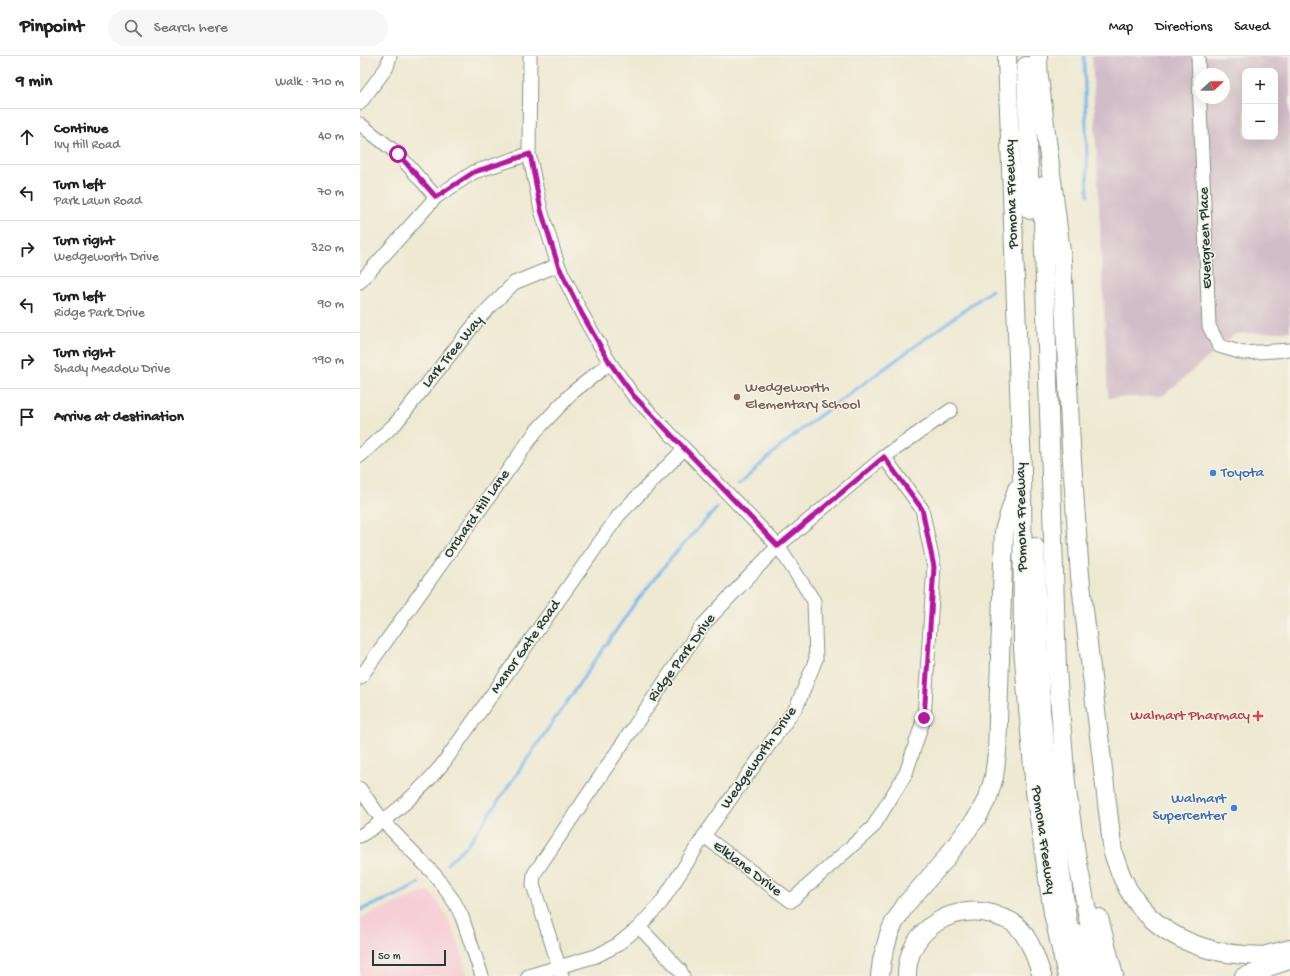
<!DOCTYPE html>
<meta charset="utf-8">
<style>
body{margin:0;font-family:"Gochi Hand",sans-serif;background:#f6f6f6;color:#202124}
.controls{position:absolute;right:12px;top:12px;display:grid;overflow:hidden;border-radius:8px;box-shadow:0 4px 16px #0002}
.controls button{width:36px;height:36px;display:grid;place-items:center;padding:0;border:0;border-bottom:1px solid #e0e0e0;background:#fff;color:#202124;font:20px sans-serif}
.compass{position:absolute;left:834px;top:12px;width:36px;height:36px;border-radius:50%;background:#fff;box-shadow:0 4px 16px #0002;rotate:68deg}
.scale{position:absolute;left:12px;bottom:10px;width:74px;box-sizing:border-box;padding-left:4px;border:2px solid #1f3d34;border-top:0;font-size:11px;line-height:14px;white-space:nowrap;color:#1f3d34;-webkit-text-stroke:3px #f7f3e8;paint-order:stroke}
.stop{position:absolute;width:12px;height:12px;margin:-9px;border:3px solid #b5179e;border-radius:50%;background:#fff}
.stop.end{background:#b5179e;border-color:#fff;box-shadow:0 1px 4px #0008}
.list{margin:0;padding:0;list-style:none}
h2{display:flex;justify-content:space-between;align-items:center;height:52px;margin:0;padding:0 16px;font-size:17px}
h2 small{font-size:13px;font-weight:400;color:#757577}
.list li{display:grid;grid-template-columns:26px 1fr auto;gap:12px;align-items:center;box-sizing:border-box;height:56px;padding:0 16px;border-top:1px solid #e0e0e0}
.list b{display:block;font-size:15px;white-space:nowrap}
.list p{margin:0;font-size:13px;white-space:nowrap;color:#757577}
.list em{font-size:13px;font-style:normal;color:#757577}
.icon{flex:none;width:22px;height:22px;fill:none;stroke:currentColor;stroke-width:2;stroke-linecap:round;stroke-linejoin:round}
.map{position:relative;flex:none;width:930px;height:920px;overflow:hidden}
header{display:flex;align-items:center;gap:24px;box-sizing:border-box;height:56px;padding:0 20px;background:#fff;border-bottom:1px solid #e0e0e0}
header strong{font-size:19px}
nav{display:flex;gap:22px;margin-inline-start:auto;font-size:14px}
.search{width:280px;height:36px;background:#f6f6f6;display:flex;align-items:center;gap:10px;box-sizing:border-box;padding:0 14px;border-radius:22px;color:#757577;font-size:15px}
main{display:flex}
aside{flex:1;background:#fff}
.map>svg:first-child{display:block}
.built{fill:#f6cfd5}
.industrial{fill:#d1bdc8;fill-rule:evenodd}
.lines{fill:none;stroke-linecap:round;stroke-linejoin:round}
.stream{stroke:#78b9ed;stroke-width:3}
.minor-casing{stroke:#869382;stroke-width:15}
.major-casing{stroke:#869382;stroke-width:18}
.highway-casing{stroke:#869382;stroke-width:20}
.minor{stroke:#fff;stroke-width:13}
.major{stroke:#fff;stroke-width:16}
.highway{stroke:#fff;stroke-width:18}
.route{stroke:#b5179e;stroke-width:5}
.education-dot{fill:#8d6e63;stroke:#f7f3e8;stroke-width:1.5}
.shop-dot{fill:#3f7fe0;stroke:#f7f3e8;stroke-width:1.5}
.health-dot{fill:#e0444e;stroke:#f7f3e8;stroke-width:1.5}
.labels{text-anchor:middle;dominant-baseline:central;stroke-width:3;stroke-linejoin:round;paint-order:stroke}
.street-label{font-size:15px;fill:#1f3d34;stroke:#f7f3e8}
.education-label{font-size:15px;fill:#785e54;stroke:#f7f3e8;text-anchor:start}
.shop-label{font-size:15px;fill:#366cbe;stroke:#f7f3e8;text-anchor:start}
.health-label{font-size:15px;fill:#be3a42;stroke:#f7f3e8;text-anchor:end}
</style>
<header>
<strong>Pinpoint</strong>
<div class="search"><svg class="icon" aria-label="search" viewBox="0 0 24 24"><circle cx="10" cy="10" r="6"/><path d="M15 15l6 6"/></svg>Search here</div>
<nav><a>Map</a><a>Directions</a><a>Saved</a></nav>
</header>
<main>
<aside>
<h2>9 min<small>Walk · 710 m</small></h2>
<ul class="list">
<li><svg class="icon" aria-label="ahead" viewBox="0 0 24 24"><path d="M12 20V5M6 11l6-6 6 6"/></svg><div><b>Continue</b><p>Ivy Hill Road</p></div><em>40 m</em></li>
<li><svg class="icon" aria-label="left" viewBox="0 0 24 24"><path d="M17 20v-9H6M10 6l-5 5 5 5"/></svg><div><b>Turn left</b><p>Park Lawn Road</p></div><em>70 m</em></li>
<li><svg class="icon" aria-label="right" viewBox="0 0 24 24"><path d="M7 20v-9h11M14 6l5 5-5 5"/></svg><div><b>Turn right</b><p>Wedgeworth Drive</p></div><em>320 m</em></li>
<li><svg class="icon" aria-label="left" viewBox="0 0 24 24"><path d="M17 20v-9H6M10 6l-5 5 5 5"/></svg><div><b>Turn left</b><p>Ridge Park Drive</p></div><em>90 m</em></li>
<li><svg class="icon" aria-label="right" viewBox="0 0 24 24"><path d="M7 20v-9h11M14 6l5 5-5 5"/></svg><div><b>Turn right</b><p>Shady Meadow Drive</p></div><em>190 m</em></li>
<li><svg class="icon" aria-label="arrive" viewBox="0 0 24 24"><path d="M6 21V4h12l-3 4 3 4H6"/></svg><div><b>Arrive at destination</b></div></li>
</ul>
</aside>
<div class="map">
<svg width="930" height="920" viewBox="0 0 930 920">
<rect width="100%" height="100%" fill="#f7f3e8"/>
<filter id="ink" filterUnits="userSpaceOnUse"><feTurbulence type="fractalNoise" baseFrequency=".025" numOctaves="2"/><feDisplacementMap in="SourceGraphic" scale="8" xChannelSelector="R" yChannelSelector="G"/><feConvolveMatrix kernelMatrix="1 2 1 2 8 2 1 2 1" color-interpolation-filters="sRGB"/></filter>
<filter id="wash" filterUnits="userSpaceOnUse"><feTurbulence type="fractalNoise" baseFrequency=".012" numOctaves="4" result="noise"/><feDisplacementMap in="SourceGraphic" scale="16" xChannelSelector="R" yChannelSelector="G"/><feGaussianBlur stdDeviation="0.9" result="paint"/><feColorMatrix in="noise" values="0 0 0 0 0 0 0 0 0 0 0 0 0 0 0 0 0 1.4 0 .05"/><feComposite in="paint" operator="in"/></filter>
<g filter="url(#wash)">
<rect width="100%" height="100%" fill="#eee9d1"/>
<!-- built -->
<polygon class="built" points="69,834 77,845 87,860 96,880 108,920 0,920 0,862"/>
<!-- industrial -->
<path class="industrial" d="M732,0H930V275L875,278L803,340L748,342ZM885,15H915V81H885ZM840,18H864V42H840Z"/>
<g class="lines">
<!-- stream -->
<g class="stream">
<polyline points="724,0 728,139"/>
<polyline points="378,429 415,395 451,366 632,234"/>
<polyline points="87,808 108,788 116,777 275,547 317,495 357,452"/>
<polyline points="0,854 42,837 59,827"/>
</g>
</g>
</g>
<g filter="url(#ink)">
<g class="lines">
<defs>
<g id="minor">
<polyline points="838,0 849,270 859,290 883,297 930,294"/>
<polyline points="0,47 27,11 30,0"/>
<polyline points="0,68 38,98 76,141"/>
<polyline points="0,226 76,141 114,116 169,98"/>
<polyline points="0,400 36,367 121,260 154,227 198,209"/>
<polyline points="0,622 176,375 213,336 250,307"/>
<polyline points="0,733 23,765 76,820 95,847 102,861 122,920"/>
<path d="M0,780C33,760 61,735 85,705L259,459L324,393"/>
<polyline points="344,780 431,845 513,771 546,717 564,662 574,511 562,453 524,401"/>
<polyline points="279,871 320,914 323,920"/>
<polyline points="168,920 236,900 257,889 279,871 301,847 344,780 437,650 456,603 454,545 418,490 273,339 250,307 222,258 198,209 181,154 169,98 170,0"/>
<polyline points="202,920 173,829 174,818 343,569 418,490 524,401 591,354"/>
</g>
<polyline id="major" points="883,920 930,905"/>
<g id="highway">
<polyline points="647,0 662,415 663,592 675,735 693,857 707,920"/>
<polyline points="678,0 679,33"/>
<polyline points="666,10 670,154"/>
<path d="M679,21L702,204L711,390L720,520L753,797C759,814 764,829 775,844C800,879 843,897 885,899C891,899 898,900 903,900C912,898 921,895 930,893"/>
<polyline points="682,130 697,613 706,728 716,797 739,920"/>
<polyline points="675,491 681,655 692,752 711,891"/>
<polyline points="739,862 754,920"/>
<polyline points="716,877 723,920"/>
<polyline points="899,915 902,920"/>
<polyline points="520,920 522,904 529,878 534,867 546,848 583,806 618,760 628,741 634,721 637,697 644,475 657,433"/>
<path d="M547,920C546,872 598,843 640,861C645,863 652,865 656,869C670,882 676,902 682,920"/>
</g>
</defs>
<!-- minor casing -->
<use href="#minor" class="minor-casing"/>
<!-- major casing -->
<use href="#major" class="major-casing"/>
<!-- highway casing -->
<use href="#highway" class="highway-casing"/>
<!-- minor -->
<use href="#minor" class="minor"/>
<!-- major -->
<use href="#major" class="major"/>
<!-- highway -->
<use href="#highway" class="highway"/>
</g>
</g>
<g class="lines" filter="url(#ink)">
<!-- route -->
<polyline class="route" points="38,98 76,141 114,116 170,98 181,154 198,209 222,258 250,307 273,339 418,490 524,401 562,453 574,511 564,662"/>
</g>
<!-- markers -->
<circle class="education-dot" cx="377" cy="341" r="4"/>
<g class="shop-dot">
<circle cx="853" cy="417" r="4"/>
<circle cx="874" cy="752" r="4"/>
</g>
<path class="health-dot" d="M896 654h4v4h4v4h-4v4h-4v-4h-4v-4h4z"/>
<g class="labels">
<!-- street labels -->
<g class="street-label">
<text transform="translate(652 138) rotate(-92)">Pomona Freeway</text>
<text transform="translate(846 182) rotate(-92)">Evergreen Place</text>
<text transform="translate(93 296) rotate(-51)">Lark Tree Way</text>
<text transform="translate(117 458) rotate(-55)">Orchard Hill Lane</text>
<text transform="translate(662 461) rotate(-91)">Pomona Freeway</text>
<text transform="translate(166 591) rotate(-55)">Manor Gate Road</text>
<text transform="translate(322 602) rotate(-54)">Ridge Park Drive</text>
<text transform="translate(399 702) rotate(-55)">Wedgeworth Drive</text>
<text transform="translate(683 784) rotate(82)">Pomona Freeway</text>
<text transform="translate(387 813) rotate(37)">Elklane Drive</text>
</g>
<!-- education labels -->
<g class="education-label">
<text x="385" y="332">Wedgeworth<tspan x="385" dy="17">Elementary School</tspan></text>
</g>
<!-- shop labels -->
<g class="shop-label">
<text x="861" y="417">Toyota</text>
<text x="866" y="743" text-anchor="end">Walmart<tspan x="866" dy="17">Supercenter</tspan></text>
</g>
<!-- health labels -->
<g class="health-label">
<text x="890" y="660">Walmart Pharmacy</text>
</g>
</g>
</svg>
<div class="controls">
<button>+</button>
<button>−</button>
</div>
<svg class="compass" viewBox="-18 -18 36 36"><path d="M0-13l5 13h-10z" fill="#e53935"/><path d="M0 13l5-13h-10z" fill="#757577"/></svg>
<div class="scale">50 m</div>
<div class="stop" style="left:38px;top:98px"></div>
<div class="stop end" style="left:564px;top:662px"></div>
</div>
</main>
